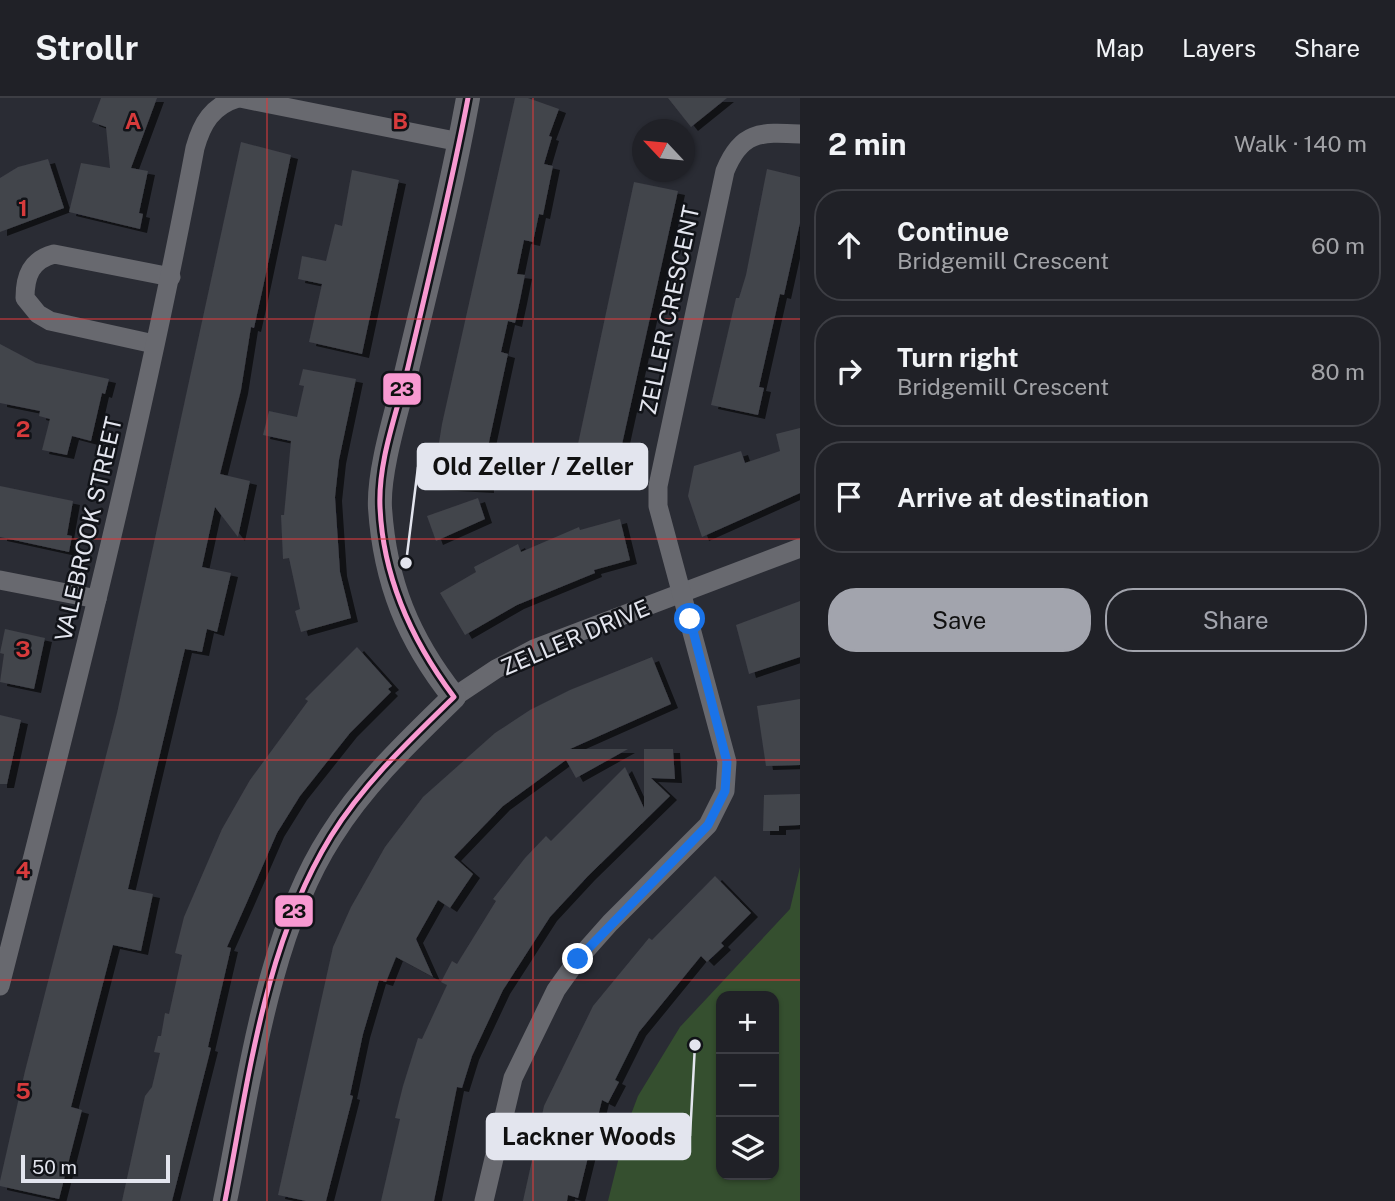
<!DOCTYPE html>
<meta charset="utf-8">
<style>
body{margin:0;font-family:"Public Sans",sans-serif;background:#28292f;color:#f1f3f6}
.controls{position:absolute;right:21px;bottom:21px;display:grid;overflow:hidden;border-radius:14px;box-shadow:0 2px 5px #0004}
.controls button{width:63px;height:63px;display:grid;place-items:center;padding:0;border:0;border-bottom:2px solid #3d3e44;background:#202127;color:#f1f3f6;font:35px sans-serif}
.compass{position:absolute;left:632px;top:21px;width:63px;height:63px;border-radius:50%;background:#202127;box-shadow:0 2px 5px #0004;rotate:296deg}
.scale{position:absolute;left:21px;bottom:18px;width:149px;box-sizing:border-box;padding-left:7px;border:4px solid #e3e5ee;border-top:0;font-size:19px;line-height:24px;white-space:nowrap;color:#e3e5ee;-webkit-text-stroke:5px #111318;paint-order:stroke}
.stop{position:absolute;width:21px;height:21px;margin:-16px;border:5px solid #1a73e8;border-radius:50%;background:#fff}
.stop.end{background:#1a73e8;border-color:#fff;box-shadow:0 2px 7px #0008}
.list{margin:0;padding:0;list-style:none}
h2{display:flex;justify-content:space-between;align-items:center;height:91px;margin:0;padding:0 28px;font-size:30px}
h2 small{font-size:23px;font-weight:400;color:#a2a3a7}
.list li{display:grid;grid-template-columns:46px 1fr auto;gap:21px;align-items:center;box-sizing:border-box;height:112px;margin:0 14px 14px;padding:0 14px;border:2px solid #3d3e44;border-radius:28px}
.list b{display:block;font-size:26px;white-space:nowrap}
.list p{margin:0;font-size:23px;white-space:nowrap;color:#a2a3a7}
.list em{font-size:23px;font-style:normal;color:#a2a3a7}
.actions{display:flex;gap:14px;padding:21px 28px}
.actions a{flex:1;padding:16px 0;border:2px solid #a2a4ad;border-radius:28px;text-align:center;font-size:24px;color:#a2a4ad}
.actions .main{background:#a2a4ad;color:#111}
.icon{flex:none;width:38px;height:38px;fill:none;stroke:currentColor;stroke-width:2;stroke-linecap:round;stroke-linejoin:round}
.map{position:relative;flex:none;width:800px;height:1103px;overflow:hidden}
header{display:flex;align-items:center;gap:42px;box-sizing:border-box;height:98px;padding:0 35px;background:#202127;border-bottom:2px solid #3d3e44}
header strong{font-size:33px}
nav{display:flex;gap:38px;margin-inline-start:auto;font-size:24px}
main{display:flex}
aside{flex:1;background:#202127}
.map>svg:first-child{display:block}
.green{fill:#354f2f;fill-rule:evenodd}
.building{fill:#42444b;filter:url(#shadow)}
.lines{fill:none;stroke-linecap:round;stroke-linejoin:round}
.minor{stroke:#68696f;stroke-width:19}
.tertiary{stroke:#68696f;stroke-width:24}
.bus-1-casing{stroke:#111318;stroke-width:10}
.bus-1{stroke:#f899d1;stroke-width:5}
.route{stroke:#1a73e8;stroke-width:9}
.grid{fill:none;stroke:#d73b3c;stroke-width:2;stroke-opacity:0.55}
.labels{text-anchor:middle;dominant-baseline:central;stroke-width:5;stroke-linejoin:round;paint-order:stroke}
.street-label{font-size:23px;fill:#e3e5ee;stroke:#111318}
.grid-label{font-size:23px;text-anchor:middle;font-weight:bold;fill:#d73b3c;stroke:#111318;stroke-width:5;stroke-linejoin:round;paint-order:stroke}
.leader{fill:none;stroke:#e3e5ee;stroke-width:2.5}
.callout-dot{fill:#e3e5ee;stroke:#111318;stroke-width:2.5}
.callout{fill:#e3e5ee;stroke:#e3e5ee;stroke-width:2.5}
.callout-label{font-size:24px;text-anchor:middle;font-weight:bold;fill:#111}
.line-badge{stroke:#111318;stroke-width:2.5}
.pale-badge-label{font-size:19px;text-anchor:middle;font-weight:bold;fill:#111}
</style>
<header>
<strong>Strollr</strong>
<nav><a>Map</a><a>Layers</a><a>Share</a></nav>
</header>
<main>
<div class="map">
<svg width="800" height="1103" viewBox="0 0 800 1103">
<defs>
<filter id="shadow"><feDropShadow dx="7" dy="4" stdDeviation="0" flood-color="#0009"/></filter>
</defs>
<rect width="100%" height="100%" fill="#2a2c34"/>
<!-- green -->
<path class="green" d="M800,769V1103H608L627,1027L638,998L680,929L790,811ZM721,898H774V1077H721Z"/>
<!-- building -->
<g class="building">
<polygon points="101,0 157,0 131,70 148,73 139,115 143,116 140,131 69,114 81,65 110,70 106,29 92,24"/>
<polygon points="515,0 528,0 559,11 549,38 552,39 544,66 553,68 543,117 539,116 533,144 524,142 517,176 525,177 520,202 515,225 508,223 501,254 508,256 486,358 487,391 432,388 442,326"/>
<polygon points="668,0 727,0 691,29"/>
<polygon points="241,44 291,57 262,194 254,230 251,229 241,292 220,376 250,383 238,439 215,409 202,469 231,475 217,534 207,531 202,554 185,551 128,791 153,796 141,853 113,847 71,1009 82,1012 59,1101 0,1088 0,1083 25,973 117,615"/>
<polygon points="48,61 64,110 0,134 0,80 18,69"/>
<polygon points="767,71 800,79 800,125 784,197 780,196 759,289 764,290 758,317 711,307 736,200 739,200 746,177"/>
<polygon points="352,72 399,82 362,256 309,244 322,186 298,181 302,158 326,163 335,126 342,128"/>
<polygon points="634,84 678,93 617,369 575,360"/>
<polygon points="0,246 36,265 109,281 105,296 102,295 91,343 72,338 67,357 42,352 50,321 39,318 40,313 0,305"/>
<polygon points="303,271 356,281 339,362 335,399 340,474 351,520 301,534 295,513 300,511 289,460 283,461 281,417 284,417 291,343 263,337 269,313 297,319 304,288 299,287"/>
<polygon points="800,330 800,395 702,439 688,398 694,368 741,353 745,365 780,353 776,336"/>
<polygon points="0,388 73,403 67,437 72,438 69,454 0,439"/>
<polygon points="478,400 485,421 436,443 427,418"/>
<polygon points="620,421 630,462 594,472 595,475 517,507 465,537 440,495 476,474 474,469 518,446 521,454 579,429 580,432"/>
<polygon points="800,503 800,559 749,576 736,527"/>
<polygon points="5,531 45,540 34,591 0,584 4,556 0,555"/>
<polygon points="357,549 392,588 388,591 391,594 350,635 300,698 277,735 247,804 227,849 231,850 208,949 211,950 172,1103 122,1103 145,998 152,989 160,955 154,954 158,938 161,938 165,915 169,916 182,857 175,855 184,819 222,731 250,682 308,603 305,601"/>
<polygon points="652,559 671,606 570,651 628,651 576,680 566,662 503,708 454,759 473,776 450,810 438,802 416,841 433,879 396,859 386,884 379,882 363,936 350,997 353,998 326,1103 306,1103 278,1097 333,849 351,809 385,749 423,699 495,635 530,612 570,592"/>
<polygon points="800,601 800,667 766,668 757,608"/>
<polygon points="0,617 21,622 7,686 0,686"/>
<polygon points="644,651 673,651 675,681 651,680 670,698 588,778 550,819 503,892 472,958 462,990 457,989 434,1103 381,1103 400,1021 395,1020 403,988 418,940 422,941 447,887 441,884 452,863 457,866 496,803 493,801 525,760 546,738 551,743 625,669 644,710"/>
<polygon points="800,696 800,727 779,728 779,733 763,733 764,697"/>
<polygon points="715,778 751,815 721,845 724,848 707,864 701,858 639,934 615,982 619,984 608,1005 602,1002 578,1100 568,1097 567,1103 523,1103 544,1008 593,908 649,840 652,842"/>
</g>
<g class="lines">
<!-- minor -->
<g class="minor">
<polyline points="240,0 460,44"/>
<path d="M154,246L50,223L38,216L25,200C25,178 31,162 54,156L171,179"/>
<polyline points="0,482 97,501"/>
<polyline points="454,599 496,571 534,551 800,450"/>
<path d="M0,888C71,610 142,332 195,50C202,25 212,8 238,0"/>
<path d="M484,1103L513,980L556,892L578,861L610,825L708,727L725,693L727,664L658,408V388L725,73C741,33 760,34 800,36"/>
</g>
<!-- tertiary -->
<path class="tertiary" d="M225,1103C249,987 267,837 331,738C365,684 409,643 454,599C408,541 385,484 380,410C378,374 396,316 405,280C427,187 451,94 468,0"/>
<defs>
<path id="bus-1" d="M225,1103C249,980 264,847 331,738C364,685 410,642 454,599C412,543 383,480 380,409C378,362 397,315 408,269C429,180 451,90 468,0"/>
</defs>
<!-- bus-1 casing -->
<use href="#bus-1" class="bus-1-casing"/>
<!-- bus-1 -->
<use href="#bus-1" class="bus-1"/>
</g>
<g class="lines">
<!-- route -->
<polyline class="route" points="578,861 708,727 725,693 727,664 690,521"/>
</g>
<!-- grid -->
<path class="grid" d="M267,0V1103M533,0V1103M0,221H800M0,441H800M0,662H800M0,882H800"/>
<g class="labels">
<!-- street labels -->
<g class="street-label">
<text transform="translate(669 212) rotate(-78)">ZELLER CRESCENT</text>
<text transform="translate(88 431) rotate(-77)">VALEBROOK STREET</text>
<text transform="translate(575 539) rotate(-23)">ZELLER DRIVE</text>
</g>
</g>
<g class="grid-label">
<text x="133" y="31">A</text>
<text x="400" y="31">B</text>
<text x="23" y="118">1</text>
<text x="23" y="339">2</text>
<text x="23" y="559">3</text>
<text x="23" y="780">4</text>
<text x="23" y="1001">5</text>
</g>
<!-- callouts -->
<path class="leader" d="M406 465L418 369M695 947L690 1038"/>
<g class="callout-dot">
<circle cx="406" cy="465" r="7"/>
<circle cx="695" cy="947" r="7"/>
</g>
<g class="callout">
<rect x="418" y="346" width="229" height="45" rx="7"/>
<rect x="487" y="1016" width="203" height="45" rx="7"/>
</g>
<g class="callout-label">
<text x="533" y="377">Old Zeller / Zeller</text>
<text x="589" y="1047">Lackner Woods</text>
</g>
<g class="line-badge">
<rect x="382" y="274" width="40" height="34" rx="7" fill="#f899d1"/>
<rect x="274" y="796" width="40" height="34" rx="7" fill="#f899d1"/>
</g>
<g class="pale-badge-label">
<text x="402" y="298">23</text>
<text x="294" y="820">23</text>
</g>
</svg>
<div class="controls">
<button>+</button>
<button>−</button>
<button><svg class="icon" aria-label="layers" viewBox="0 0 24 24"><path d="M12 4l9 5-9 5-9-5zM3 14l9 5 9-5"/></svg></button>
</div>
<svg class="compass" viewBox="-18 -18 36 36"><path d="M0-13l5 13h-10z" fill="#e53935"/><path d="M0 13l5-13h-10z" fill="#a2a3a7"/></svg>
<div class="scale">50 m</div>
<div class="stop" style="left:690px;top:521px"></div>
<div class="stop end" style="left:578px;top:861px"></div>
</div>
<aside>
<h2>2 min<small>Walk · 140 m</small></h2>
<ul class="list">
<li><svg class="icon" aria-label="ahead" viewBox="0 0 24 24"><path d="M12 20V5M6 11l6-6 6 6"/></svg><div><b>Continue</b><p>Bridgemill Crescent</p></div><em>60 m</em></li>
<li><svg class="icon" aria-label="right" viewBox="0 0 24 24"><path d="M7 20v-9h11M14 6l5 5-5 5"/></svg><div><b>Turn right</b><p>Bridgemill Crescent</p></div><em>80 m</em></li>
<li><svg class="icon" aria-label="arrive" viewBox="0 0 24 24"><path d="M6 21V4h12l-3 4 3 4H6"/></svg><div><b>Arrive at destination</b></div></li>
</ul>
<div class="actions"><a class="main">Save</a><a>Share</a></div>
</aside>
</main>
